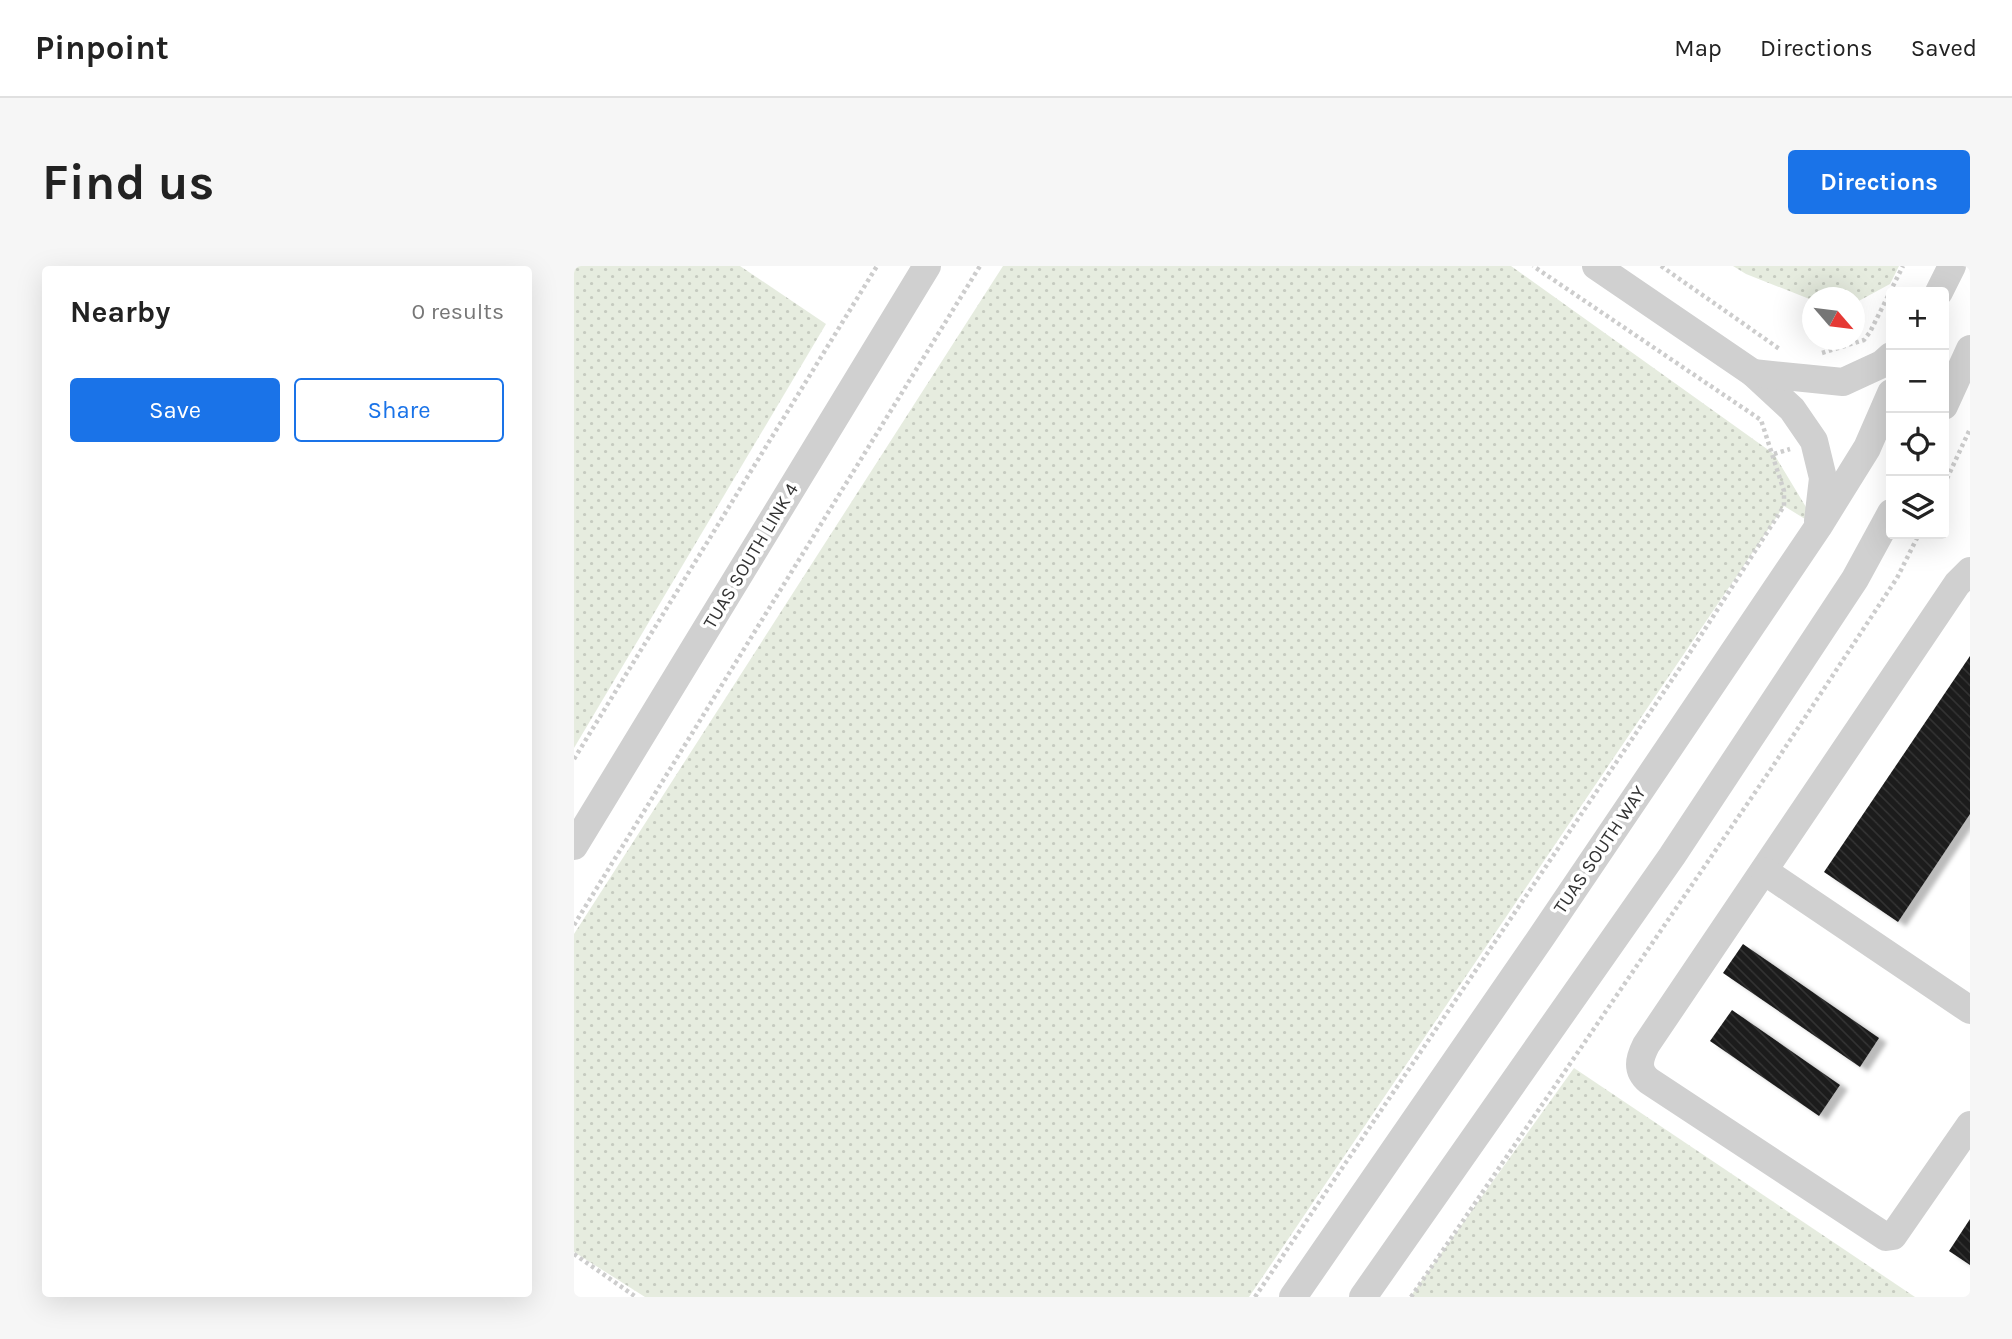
<!DOCTYPE html>
<meta charset="utf-8">
<style>
body{margin:0;font-family:Karla,sans-serif;background:#f6f6f6;color:#222}
.controls{position:absolute;right:21px;top:21px;display:grid;overflow:hidden;border-radius:7px;box-shadow:0 7px 28px #0002}
.controls button{width:63px;height:63px;display:grid;place-items:center;padding:0;border:0;border-bottom:2px solid #e0e0e0;background:#fff;color:#222;font:35px sans-serif}
.compass{position:absolute;left:1228px;top:21px;width:63px;height:63px;border-radius:50%;background:#fff;box-shadow:0 7px 28px #0002;rotate:118deg}
.list{margin:0;padding:0;list-style:none}
h2{display:flex;justify-content:space-between;align-items:center;height:91px;margin:0;padding:0 28px;font-size:30px}
h2 small{font-size:23px;font-weight:400;color:#767676}
.actions{display:flex;gap:14px;padding:21px 28px}
.actions a{flex:1;padding:16px 0;border:2px solid #1a73e8;border-radius:7px;text-align:center;font-size:24px;color:#1a73e8}
.actions .main{background:#1a73e8;color:#fff}
.icon{flex:none;width:38px;height:38px;fill:none;stroke:currentColor;stroke-width:2;stroke-linecap:round;stroke-linejoin:round}
.map{position:relative;flex:none;width:1396px;height:1031px;overflow:hidden;border-radius:7px}
header{display:flex;align-items:center;gap:42px;box-sizing:border-box;height:98px;padding:0 35px;background:#fff;border-bottom:2px solid #e0e0e0}
header strong{font-size:33px}
nav{display:flex;gap:38px;margin-inline-start:auto;font-size:24px}
.intro{display:flex;align-items:center;justify-content:space-between;box-sizing:border-box;height:168px;padding:0 42px}
h1{margin:0;font-size:49px}
.button{padding:18px 32px;border-radius:7px;background:#1a73e8;color:#fff;font-size:24px;font-weight:700}
main{display:flex;gap:42px;padding:0 42px}
aside{flex:1;background:#fff;border-radius:7px;box-shadow:0 7px 28px #0002}
.map>svg:first-child{display:block}
.grass{fill:url(#grass-dots)}
.building{fill:url(#building-back-hatch);filter:url(#shadow)}
.lines{fill:none;stroke-linecap:round;stroke-linejoin:round}
.path{stroke:#cdcdcd;stroke-width:4.5;stroke-dasharray:3.5 3.5;stroke-linecap:butt}
.minor{stroke:#d0d0d0;stroke-width:28}
.labels{text-anchor:middle;dominant-baseline:central;stroke-width:7;stroke-linejoin:round;paint-order:stroke}
.street-label{font-size:19px;fill:#333;stroke:#fff}
</style>
<header>
<strong>Pinpoint</strong>
<nav><a>Map</a><a>Directions</a><a>Saved</a></nav>
</header>
<div class="intro"><h1>Find us</h1><a class="button">Directions</a></div>
<main>
<aside>
<h2>Nearby<small>0 results</small></h2>
<ul class="list">
</ul>
<div class="actions"><a class="main">Save</a><a>Share</a></div>
</aside>
<div class="map">
<svg width="1396" height="1031" viewBox="0 0 1396 1031">
<defs>
<pattern id="grass-dots" width="8" height="8" patternUnits="userSpaceOnUse" patternTransform="scale(1.75)"><rect width="8" height="8" fill="#e6ecdf"/><path d="M2 2h.1M6 6h.1" fill="none" stroke="#c6cbc0" stroke-width="1.8" stroke-linecap="round"/></pattern>
<pattern id="building-back-hatch" width="6" height="6" patternUnits="userSpaceOnUse" patternTransform="scale(1.75)"><rect width="6" height="6" fill="#1a1a1a"/><path d="M-1 5l2 2M0 0l6 6M5-1l2 2" fill="none" stroke="#333"/></pattern>
<filter id="shadow"><feDropShadow dx="8" dy="4.5" stdDeviation="2" flood-color="#0004"/></filter>
</defs>
<rect width="100%" height="100%" fill="#fff"/>
<!-- grass -->
<g class="grass">
<polygon points="0,0 166,0 252,58 0,482"/>
<polygon points="429,0 937,0 1200,188 1244,261 1210,240 675,1031 71,1031 0,986 0,668"/>
<polygon points="1159,0 1325,0 1316,18 1281,37 1280,32 1238,32 1238,34 1172,8"/>
<polygon points="1000,802 1341,1031 836,1031"/>
</g>
<!-- building -->
<g class="building">
<polygon points="1396,390 1396,548 1324,656 1250,606"/>
<polygon points="1169,678 1305,772 1286,801 1149,707"/>
<polygon points="1158,744 1266,819 1245,850 1136,775"/>
<polygon points="1396,953 1396,999 1375,985"/>
</g>
<g class="lines">
<!-- path -->
<g class="path">
<polyline points="1087,0 1207,84"/>
<polyline points="1248,87 1290,74 1296,66 1329,0"/>
<polyline points="1200,188 1216,183"/>
<polyline points="1370,219 1396,163"/>
<polyline points="0,493 303,0"/>
<polyline points="0,659 406,0"/>
<polyline points="0,988 62,1031"/>
<polyline points="681,1031 1106,402 1210,240 1210,225 1187,154 959,0"/>
<polyline points="837,1031 1197,503 1323,312 1345,268"/>
</g>
<!-- minor -->
<g class="minor">
<polyline points="1022,0 1179,107 1218,143 1240,175 1249,212 1244,255"/>
<polyline points="1365,26 1378,0"/>
<polyline points="1179,107 1269,116 1308,98 1317,90"/>
<polyline points="1370,140 1396,83"/>
<path d="M1396,305L1383,318L1072,779C1065,793 1062,804 1075,815L1312,971L1319,970L1396,859"/>
<polyline points="0,580 353,0"/>
<polyline points="1190,605 1396,744"/>
<polyline points="719,1031 968,670 1244,261 1293,182 1317,127"/>
<polyline points="789,1031 1098,590 1281,313 1317,247"/>
</g>
</g>
<g class="labels">
<!-- street labels -->
<g class="street-label">
<text transform="translate(177 290) rotate(-59)">TUAS SOUTH LINK 4</text>
<text transform="translate(1026 584) rotate(-56)">TUAS SOUTH WAY</text>
</g>
</g>
</svg>
<div class="controls">
<button>+</button>
<button>−</button>
<button><svg class="icon" aria-label="locate" viewBox="0 0 24 24"><circle cx="12" cy="12" r="6"/><path d="M12 2v4M12 18v4M2 12h4M18 12h4"/></svg></button>
<button><svg class="icon" aria-label="layers" viewBox="0 0 24 24"><path d="M12 4l9 5-9 5-9-5zM3 14l9 5 9-5"/></svg></button>
</div>
<svg class="compass" viewBox="-18 -18 36 36"><path d="M0-13l5 13h-10z" fill="#e53935"/><path d="M0 13l5-13h-10z" fill="#767676"/></svg>
</div>
</main>
